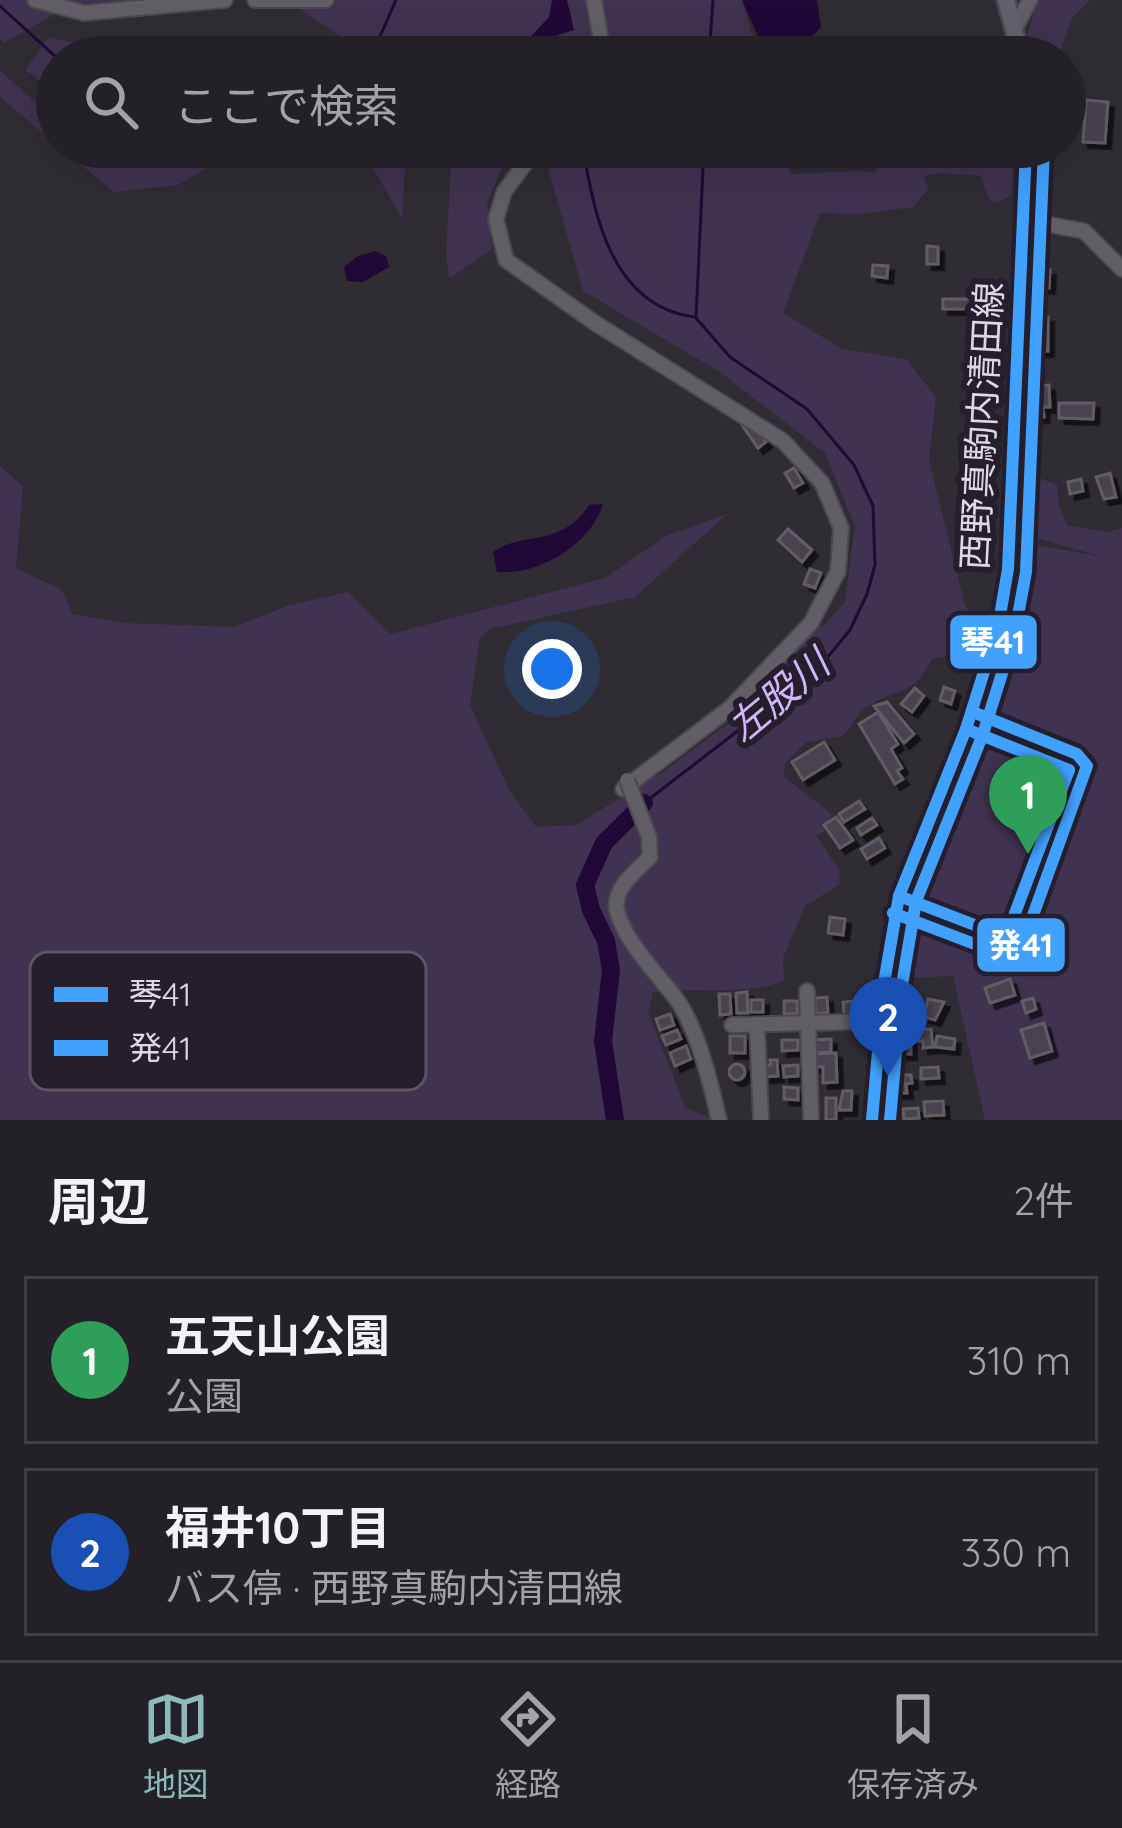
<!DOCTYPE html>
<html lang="ja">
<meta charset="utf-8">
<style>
body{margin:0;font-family:Quicksand,"Noto Sans JP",sans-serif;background:#2b292f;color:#f1f3f6}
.you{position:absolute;left:552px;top:669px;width:42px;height:42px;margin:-30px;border:9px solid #fff;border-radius:50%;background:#1a73e8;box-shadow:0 0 0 18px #1a73e833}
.badge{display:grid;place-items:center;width:78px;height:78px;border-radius:50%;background:#8bbbb9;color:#fff;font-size:39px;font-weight:700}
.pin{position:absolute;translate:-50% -99px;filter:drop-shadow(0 3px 6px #0008)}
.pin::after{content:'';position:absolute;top:63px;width:42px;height:36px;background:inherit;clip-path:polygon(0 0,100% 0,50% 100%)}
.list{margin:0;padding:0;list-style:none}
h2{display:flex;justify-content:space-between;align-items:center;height:156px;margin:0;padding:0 48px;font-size:51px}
h2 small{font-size:39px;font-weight:400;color:#a3a3a7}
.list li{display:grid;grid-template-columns:78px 1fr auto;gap:36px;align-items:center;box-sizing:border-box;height:168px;margin:0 24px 24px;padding:0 24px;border:3px solid #403e44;border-radius:0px}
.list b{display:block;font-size:45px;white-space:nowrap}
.list p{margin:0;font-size:39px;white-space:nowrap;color:#a3a3a7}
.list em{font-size:39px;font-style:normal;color:#a3a3a7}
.icon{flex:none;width:66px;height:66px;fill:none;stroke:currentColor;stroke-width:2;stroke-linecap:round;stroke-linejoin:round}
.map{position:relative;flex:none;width:1122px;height:1120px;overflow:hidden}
.search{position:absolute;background:#232127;box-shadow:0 12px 48px #0002;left:36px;right:36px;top:36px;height:132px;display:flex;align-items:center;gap:30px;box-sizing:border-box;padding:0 42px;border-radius:66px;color:#a3a3a7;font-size:45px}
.sheet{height:540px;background:#232127}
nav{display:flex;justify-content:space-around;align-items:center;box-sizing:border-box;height:168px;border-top:3px solid #403e44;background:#232127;font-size:33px;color:#a3a3a7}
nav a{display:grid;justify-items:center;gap:6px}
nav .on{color:#8bbbb9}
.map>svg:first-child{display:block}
.green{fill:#403351}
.water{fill:#200937}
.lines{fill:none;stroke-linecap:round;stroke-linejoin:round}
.stream{stroke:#200937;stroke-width:3}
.river{stroke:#200937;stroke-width:18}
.building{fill:#484350;stroke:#605d64;stroke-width:3;filter:url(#shadow)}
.minor-casing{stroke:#4b4850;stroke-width:18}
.major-casing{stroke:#4b4850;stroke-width:21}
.minor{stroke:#615f65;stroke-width:14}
.major{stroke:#65616b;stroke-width:16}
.minor-bridge-casing{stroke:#4b4850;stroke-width:18;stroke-linecap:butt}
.minor-bridge{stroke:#615f65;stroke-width:14}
.bus-1-casing{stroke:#241e2d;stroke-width:21}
.bus-2-casing{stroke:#241e2d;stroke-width:21}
.bus-1{stroke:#40a1ff;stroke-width:12}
.bus-2{stroke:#40a1ff;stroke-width:12}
.labels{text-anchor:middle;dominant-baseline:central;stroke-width:12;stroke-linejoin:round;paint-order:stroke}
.street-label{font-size:36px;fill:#ddd9e3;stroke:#241e2d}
.water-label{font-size:39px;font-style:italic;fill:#d2b6f9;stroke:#241e2d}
.key{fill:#241e2d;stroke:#5c5664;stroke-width:3}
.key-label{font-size:33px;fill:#ddd9e3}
.line-badge{stroke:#241e2d;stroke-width:4.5}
.badge-label{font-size:33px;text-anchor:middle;font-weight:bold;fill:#fff}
</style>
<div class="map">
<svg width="1122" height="1120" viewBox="0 0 1122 1120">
<defs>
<filter id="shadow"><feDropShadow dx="5.5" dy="5.5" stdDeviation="0" flood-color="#0009"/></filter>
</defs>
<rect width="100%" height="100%" fill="#2f2c34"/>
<!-- green -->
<g class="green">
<polygon points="0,0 130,0 72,4 4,43 0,38"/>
<polygon points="294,0 742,0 758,57 319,57 340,36 301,10"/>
<polygon points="1038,0 1090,0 1072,18 1058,57 1032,57 1027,35"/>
<polygon points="49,37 96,48 106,57 57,57 57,92 25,70"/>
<polygon points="0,71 57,120 57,145 0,97"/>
<polygon points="60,147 88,147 112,167 124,147 242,147 178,185 114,192"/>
<polygon points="361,147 510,147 487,204 492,249 450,278 446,256 451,162 405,166 402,219"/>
<path d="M542,147H784L785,164L792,174C820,174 848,169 876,172L878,147L1014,149L1011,195L998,203L989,200L981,176L939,173L924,176L928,190L913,207L860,214L820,213L783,313L842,349L906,359L936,397L929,460L964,602L977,629L971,650L931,660C915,696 896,688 868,706C857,712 852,728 842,736L807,742L785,763L784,777L832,814L824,832L816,835L839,870L840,884L805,906L783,958L784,981C743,997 697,986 653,992L648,1012L685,1107L714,1120H0V466L23,487L16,568L62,590L72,614L123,623L234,627L290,605L348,592L391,634L605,578L666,536L727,514L635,597L490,629L480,637L470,705L509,790L536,827L576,825L663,772L740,715L742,704L813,629L823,626L845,602L855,526L825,453L720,372L583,291Z"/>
<polygon points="1037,477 1057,485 1059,506 1067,525 1106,532 1122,528 1122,1120 985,1120 953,976 901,978 920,884 999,679 1024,543 1104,557 1030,536 1025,519 1032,479"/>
</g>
<!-- water -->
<g class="water">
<polygon points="552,0 567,0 574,30 521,47 549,17"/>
<polygon points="742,0 817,0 821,27 794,57 767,57"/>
<polygon points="376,251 386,256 389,267 363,282 347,281 344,267 358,256"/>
<path d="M603,504C591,544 539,576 497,572L493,552C521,531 562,548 589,505Z"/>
</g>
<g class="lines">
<!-- stream -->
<g class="stream">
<polyline points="0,6 57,58"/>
<polyline points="541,39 547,57"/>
<polyline points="371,57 396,0"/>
<polyline points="709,57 713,0"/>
<path d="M583,147C594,216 612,306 694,317"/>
<polyline points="644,803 817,670 850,630 867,594 875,565 873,506 854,465 807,409 730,357 696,318 704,147"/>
</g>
<!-- river -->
<polyline class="river" points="615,1120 603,1041 611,970 606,941 591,910 585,885 604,843 644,803"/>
</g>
<!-- building -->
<g class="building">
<polygon points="1086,100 1108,102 1105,143 1083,142"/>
<polygon points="927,246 938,247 938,264 927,264"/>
<polygon points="873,265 888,266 887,278 872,276"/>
<polygon points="1039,270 1050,270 1049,288 1039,287"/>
<rect x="943" y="299" width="29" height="10"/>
<rect x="1037" y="317" width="11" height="34"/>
<polygon points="1049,385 1050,407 1043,407 1044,417 1036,417 1034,386"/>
<polygon points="1059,403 1094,403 1093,419 1059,418"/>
<polygon points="750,419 766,442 758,448 742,425"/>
<polygon points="794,468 803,483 794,488 785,473"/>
<polygon points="1110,473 1116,497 1104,499 1096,477"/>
<polygon points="1081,479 1083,491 1070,494 1068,482"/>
<polygon points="788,529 812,550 802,562 778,540"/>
<polygon points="810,569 821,573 815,588 804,584"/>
<polygon points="944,687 955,691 951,704 940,700"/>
<polygon points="915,688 924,696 912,712 901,704"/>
<polygon points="887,702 914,734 904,743 874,706"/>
<polygon points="878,712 898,744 891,749 902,768 897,771 903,779 895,784 859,724"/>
<polygon points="824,742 835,760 803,780 792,762"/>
<polygon points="859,801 865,809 844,822 839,814"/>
<polygon points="836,817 853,840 840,848 824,825"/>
<polygon points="872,818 877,825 861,835 857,828"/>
<polygon points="879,838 885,848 867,859 861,849"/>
<polygon points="830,917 845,919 843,935 828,933"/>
<polygon points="1010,979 1015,995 990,1003 985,988"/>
<polygon points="747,992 748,1013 737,1013 736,993"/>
<polygon points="719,994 730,994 731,1014 720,1015"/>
<polygon points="827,997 828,1013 816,1014 815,998"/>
<polygon points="1033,998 1036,1009 1026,1013 1022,1001"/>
<polygon points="928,999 944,1002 935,1020 924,1017"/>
<rect x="751" y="1000" width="12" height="12"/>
<rect x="784" y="1001" width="13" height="13"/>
<polygon points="855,1001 856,1014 844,1015 843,1002"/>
<polygon points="670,1014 674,1025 660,1030 656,1019"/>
<polygon points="1044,1023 1052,1051 1030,1058 1021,1030"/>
<polygon points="910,1028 911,1054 895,1054 894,1029"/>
<polygon points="931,1029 933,1047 923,1048 923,1041 917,1041 916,1030"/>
<polygon points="677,1030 681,1039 666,1045 662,1036"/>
<rect x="730" y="1036" width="15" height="17"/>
<polygon points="937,1036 955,1039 954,1049 935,1047"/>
<polygon points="831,1039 831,1052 815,1053 814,1040"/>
<polygon points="782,1040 798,1040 798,1050 782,1051"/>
<polygon points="686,1046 691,1059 675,1066 670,1053"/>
<polygon points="836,1053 837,1082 823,1083 823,1067 815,1067 814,1054"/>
<polygon points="770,1060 777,1060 778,1076 765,1077 764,1065 771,1065"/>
<circle cx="737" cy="1072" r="8"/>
<polygon points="798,1065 798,1076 784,1077 783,1066"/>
<polygon points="938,1067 939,1078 921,1079 921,1068"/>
<polygon points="903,1075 911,1075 912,1083 906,1084 907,1093 898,1093 898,1085 903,1085"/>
<polygon points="784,1087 798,1088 798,1100 784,1099"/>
<polygon points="843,1091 852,1091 851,1110 839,1110"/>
<rect x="826" y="1098" width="10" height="22"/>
<polygon points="943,1101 944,1115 925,1116 924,1102"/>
<polygon points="918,1108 919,1118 904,1119 903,1109"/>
</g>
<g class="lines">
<defs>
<g id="minor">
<polyline points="35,0 84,13 225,0"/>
<polyline points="255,0 326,0"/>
<polyline points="594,0 604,57"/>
<polyline points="1015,28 1030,0"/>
<polyline points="566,147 530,157 504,192 496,219 506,260 595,323 783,441 822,483 841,528 838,571 811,623 730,708 623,789"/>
<polyline points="1024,220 1084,231 1122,269"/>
<path d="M649,837L650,857C636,871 612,889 617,911C625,941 656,973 675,997C697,1026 711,1084 719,1120"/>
<polyline points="807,991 811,1120"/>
<polyline points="732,1025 880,1021"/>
<polyline points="757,1025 761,1120"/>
</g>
<g id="major">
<polyline points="1006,0 1021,57"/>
<polyline points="872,1120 884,983 899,896 966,729 998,627 1008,569 1026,147"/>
</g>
</defs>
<!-- minor casing -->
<use href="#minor" class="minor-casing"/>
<!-- major casing -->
<use href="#major" class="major-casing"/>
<!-- minor -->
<use href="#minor" class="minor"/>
<!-- major -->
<use href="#major" class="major"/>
<defs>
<polyline id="minor-bridge" points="627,780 649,837"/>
</defs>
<!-- minor-bridge casing -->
<use href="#minor-bridge" class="minor-bridge-casing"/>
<!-- minor-bridge -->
<use href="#minor-bridge" class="minor-bridge"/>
<defs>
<g id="bus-1">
<polyline points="966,729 1069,770"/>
<polyline points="899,896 1006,937"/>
<polyline points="1006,937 1069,770"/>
<polyline points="872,1120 884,983 899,896 966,729 998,627 1008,569 1026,147"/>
</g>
<g id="bus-2">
<polyline points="893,913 1001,954 1013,953 1023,943 1087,766 1077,754 973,712"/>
<polyline points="890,1120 902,985 916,901 983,734 1015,632 1026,572 1044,148"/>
</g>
</defs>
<!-- bus-1 casing -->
<use href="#bus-1" class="bus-1-casing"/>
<!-- bus-2 casing -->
<use href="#bus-2" class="bus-2-casing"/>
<!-- bus-1 -->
<use href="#bus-1" class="bus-1"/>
<!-- bus-2 -->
<use href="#bus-2" class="bus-2"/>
</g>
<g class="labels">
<!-- street labels -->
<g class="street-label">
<text transform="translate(981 426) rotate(-87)">西野真駒内清田線</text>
</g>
<!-- water labels -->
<g class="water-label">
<text transform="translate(778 695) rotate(-40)">左股川</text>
</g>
</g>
<!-- legend -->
<rect x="30" y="952" width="396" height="138" rx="18" class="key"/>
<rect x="54" y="987" width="54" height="15" fill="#40a1ff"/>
<rect x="54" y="1040" width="54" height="16" fill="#40a1ff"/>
<g class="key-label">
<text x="129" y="1006">琴41</text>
<text x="129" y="1060">発41</text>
</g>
<g class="line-badge">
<rect x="948" y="613" width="91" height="58" rx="12" fill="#40a1ff"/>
<rect x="975" y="916" width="92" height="58" rx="12" fill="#40a1ff"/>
</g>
<g class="badge-label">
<text x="993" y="654">琴41</text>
<text x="1021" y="957">発41</text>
</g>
</svg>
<div class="you"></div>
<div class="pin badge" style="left:1028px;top:854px;background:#2e9e5b">1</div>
<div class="pin badge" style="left:888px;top:1076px;background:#1a4fb4">2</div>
<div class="search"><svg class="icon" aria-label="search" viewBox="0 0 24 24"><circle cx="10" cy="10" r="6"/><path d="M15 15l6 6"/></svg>ここで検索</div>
</div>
<section class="sheet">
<h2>周辺<small>2件</small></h2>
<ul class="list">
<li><span class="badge" style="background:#2e9e5b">1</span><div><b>五天山公園</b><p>公園</p></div><em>310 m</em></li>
<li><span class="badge" style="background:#1a4fb4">2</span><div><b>福井10丁目</b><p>バス停 · 西野真駒内清田線</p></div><em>330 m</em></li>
</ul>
</section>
<nav>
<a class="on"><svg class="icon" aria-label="map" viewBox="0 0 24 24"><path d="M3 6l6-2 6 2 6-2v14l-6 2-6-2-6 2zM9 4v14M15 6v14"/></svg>地図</a>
<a><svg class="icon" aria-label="directions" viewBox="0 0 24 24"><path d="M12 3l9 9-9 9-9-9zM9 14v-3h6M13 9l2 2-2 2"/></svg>経路</a>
<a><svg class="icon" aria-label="saved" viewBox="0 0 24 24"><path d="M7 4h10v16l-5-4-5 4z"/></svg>保存済み</a>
</nav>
